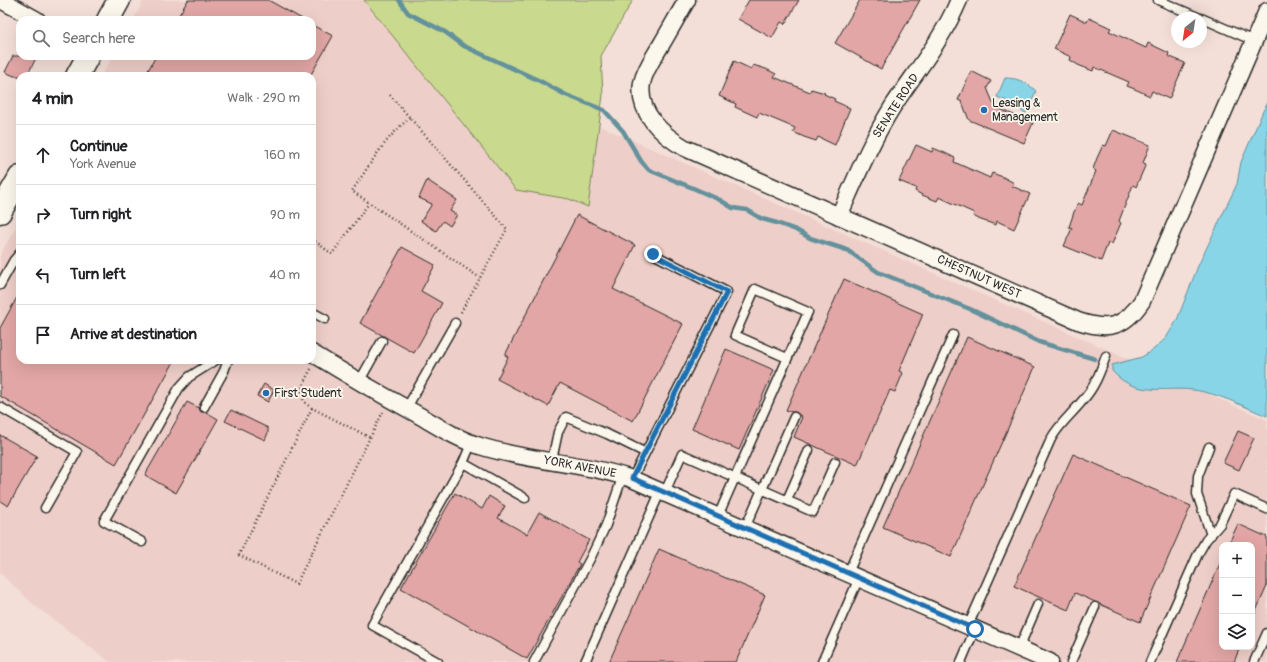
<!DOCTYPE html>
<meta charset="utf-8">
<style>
body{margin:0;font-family:Pangolin,sans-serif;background:#f2f2f2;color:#202124}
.controls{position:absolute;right:12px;bottom:12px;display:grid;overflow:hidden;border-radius:8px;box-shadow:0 4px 16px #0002}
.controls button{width:36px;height:36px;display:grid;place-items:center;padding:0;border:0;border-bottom:1px solid #e0e0e0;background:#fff;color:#202124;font:20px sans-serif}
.compass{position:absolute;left:1171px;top:12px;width:36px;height:36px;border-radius:50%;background:#fff;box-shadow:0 4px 16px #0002;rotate:210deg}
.stop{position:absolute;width:12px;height:12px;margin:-9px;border:3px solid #1f6fb2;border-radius:50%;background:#fff}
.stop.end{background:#1f6fb2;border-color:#fff;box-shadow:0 1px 4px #0008}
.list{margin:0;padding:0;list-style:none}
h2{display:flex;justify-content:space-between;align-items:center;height:52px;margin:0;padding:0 16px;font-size:17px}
h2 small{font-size:13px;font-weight:400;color:#757577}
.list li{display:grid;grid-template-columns:26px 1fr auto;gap:12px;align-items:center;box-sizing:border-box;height:60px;padding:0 16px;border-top:1px solid #e0e0e0}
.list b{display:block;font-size:15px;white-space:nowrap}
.list p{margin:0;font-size:13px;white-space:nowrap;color:#757577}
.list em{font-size:13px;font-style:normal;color:#757577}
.icon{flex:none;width:22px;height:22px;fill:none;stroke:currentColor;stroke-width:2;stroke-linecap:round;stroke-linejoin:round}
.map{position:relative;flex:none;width:1267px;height:662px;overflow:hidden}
.search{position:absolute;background:#fff;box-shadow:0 4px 16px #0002;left:16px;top:16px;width:300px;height:44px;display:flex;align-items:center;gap:10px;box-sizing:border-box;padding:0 14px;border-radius:12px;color:#757577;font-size:15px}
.panel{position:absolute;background:#fff;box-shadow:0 4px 16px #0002;left:16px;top:72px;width:300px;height:292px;border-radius:12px}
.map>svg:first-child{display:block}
.built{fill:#eecec8;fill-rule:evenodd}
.green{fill:#c9d98d;stroke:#7a825c}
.water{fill:#89d5e8;stroke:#63919c}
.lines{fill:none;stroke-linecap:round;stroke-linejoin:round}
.stream{stroke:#63919c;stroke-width:4.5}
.building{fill:#e1a6a5;stroke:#2b2b2b}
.lane-casing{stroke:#2b2b2b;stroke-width:11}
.street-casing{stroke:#2b2b2b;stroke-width:19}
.secondary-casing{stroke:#2b2b2b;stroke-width:25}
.path{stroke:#2b2b2b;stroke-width:2.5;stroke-dasharray:1 3;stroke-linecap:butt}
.lane{stroke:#fbf7ec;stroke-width:8}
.street{stroke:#fbf7ec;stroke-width:16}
.secondary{stroke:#fbf7ec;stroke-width:22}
.route{stroke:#1f6fb2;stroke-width:5}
.poi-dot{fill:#1f6fb2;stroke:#fbf7ec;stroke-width:1.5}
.labels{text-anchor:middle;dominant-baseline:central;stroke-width:3.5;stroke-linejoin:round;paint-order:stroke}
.poi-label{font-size:12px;fill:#2b2b2b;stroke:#fbf7ec;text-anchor:start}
.street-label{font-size:12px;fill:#2b2b2b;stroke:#fbf7ec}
</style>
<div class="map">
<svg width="1267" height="662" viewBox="0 0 1267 662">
<rect width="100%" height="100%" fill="#f3dfd7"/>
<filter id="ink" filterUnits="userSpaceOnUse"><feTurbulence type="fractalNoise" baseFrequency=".025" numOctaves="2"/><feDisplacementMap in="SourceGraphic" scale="8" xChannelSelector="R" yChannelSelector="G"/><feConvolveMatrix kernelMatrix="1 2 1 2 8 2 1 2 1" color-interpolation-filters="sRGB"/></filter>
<g filter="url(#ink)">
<!-- built -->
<path class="built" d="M144,0H364L516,190L569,199L588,207L600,126L1267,420V662H110L34,605L0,573V255L20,220V360H312V76H101L113,56H312V20H133ZM1222,545H1252V647H1222Z"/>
<!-- green -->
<polygon class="green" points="364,0 633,0 601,56 603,95 588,207 569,199 516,190"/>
<!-- water -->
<g class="water">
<path d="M1005,78C1018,78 1026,82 1036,91L1026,113L1021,111L1022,107L997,97Z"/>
<path d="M1267,102V416C1247,408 1226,397 1204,392C1170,383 1139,401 1112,371V365L1142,357L1154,349L1166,338L1177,320L1198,266L1237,184L1241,162Z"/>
</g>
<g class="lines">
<!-- stream -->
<polyline class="stream" points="399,0 408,13 445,32 464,46 538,80 566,95 604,110 623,131 641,161 649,170 693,188 720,200 733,208 747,210 762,219 777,223 796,230 810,238 847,250 878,272 970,309 1039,342 1095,359"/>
</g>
<!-- building -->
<g class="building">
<polygon points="188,0 268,0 304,20 176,20"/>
<polygon points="749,0 799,0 785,24 781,22 772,38 738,19"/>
<polygon points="860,0 920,0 881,69 835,43"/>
<polygon points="1070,14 1087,22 1089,18 1111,28 1109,31 1146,48 1148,43 1169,53 1168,56 1185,63 1169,99 1152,91 1150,96 1137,90 1127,86 1129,82 1094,67 1093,71 1078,65 1070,60 1071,57 1054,49"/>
<polygon points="312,25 333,36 310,76 145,76 156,56 312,56"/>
<polygon points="13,56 37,56 27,76 14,76 5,72"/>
<polygon points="734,61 751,69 753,65 766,69 776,74 774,77 810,92 811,89 825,93 824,94 835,99 834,101 850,108 835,145 818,137 816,141 804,137 793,132 795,128 759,113 757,117 735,107 736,104 719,96"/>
<polygon points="971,71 991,81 987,88 995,107 1033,123 1024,143 969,120 962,102 958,100"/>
<polygon points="1113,130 1150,145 1143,163 1146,164 1142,173 1136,187 1133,185 1119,221 1121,223 1112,244 1108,243 1101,261 1064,246 1072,228 1069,227 1074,212 1078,203 1082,205 1096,171 1093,169 1097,158 1103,145 1106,146"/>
<polygon points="916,145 932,152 933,148 945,153 955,158 954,162 990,178 992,173 1003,177 1014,183 1012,186 1030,194 1014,229 997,221 996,225 981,220 973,216 974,213 939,197 937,201 922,195 915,191 916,188 899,181"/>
<polygon points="427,180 457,200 450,211 457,215 450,226 443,221 436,231 421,221 432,204 419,198"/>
<polygon points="577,215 635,245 613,289 683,324 633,421 560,383 548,406 497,379 508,357 505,355"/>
<polygon points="402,247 435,265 421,291 442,303 414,353 360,323"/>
<polygon points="844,279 923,314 899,371 903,373 895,392 890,390 857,465 794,437 802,417 796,412 792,412 786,410"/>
<polygon points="20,292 20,360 175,360 116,464 0,396 0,328"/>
<polygon points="967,337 1035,367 951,557 883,527"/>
<polygon points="726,349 774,370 739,450 692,429"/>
<polygon points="264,384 274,390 268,402 257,396"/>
<polygon points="187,402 199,408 201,412 206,412 218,419 176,493 145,475"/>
<polygon points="231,410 268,428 268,433 265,440 225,421"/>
<polygon points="1238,431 1254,438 1239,470 1223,463"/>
<polygon points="0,435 37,456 8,506 0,501"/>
<polygon points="1073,454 1191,506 1140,622 1075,593 1068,610 1014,586"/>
<polygon points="455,493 482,509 489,496 505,506 498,518 527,534 539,512 589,540 577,562 580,564 527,659 401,588"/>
<polygon points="1238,524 1267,537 1267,586 1252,620 1252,545 1228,545"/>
<polygon points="659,549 765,595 736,662 609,662"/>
<polygon points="1222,559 1222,647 1240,647 1234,662 1177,662"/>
</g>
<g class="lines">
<defs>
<g id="lane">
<polyline points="1158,0 1200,18"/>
<polyline points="1201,18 1254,41"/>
<polyline points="0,285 14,260 20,253"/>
<polyline points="312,312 325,319"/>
<polyline points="359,382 382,341"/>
<polyline points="0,407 77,452 45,508"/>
<polyline points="204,407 224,371 228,360"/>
<polyline points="406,409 455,323"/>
<polyline points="1209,447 1198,476 1197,494 1211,535"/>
<polyline points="552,460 558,432 566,417 607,434 644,452"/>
<polyline points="463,463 525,498"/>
<polyline points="632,479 727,292 653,254"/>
<polyline points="665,492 682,454 813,512 835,462"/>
<polyline points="787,500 809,450"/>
<polyline points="718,516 808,312 755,289 735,335 787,358"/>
<polyline points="745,528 794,417"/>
<polyline points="142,542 104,521 179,388 189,377 216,360"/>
<polyline points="848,573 953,335"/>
<path d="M968,626L1051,439C1059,424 1072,414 1083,400C1095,387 1100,372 1106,356"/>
<polyline points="1019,648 1038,604"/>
<polyline points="438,662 372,625 463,463 471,444"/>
<polyline points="534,662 591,557 606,525 623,475"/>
<polyline points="585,662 661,490"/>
<polyline points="822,662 859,578"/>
<polyline points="961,662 975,629"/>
<polyline points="1071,662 1095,607"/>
<polyline points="1150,662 1198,554 1206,540 1220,524 1234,494 1267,509"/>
<polyline points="1254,662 1267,633"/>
</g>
<g id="street">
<polyline points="1,0 37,20"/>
<path d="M687,0C678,15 670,30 661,45C654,57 645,69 642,83C637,112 662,135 685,148L1078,321C1108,331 1124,328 1142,301L1267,11"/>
<path d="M839,216C856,178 871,141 893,106C917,70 942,40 959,0"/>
<path d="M312,353C346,374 380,394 415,413C436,425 457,439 480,446C530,462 582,462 632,479L1050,662"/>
</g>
<g id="secondary">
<polyline points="108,20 119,0"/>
<polyline points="77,76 88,56"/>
<polyline points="0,212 20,177"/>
</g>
</defs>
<!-- lane casing -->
<use href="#lane" class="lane-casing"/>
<!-- street casing -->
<use href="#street" class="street-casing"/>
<!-- secondary casing -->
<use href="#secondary" class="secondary-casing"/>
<!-- path -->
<g class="path">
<polyline points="390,95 507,229 460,314"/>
<path d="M410,118C385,137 370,165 352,191L480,278"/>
<polyline points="312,239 332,254 369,203"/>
<path d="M311,369C303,383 295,398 312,408L369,437"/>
<polyline points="312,408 239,555 296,584 383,412"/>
</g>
<!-- lane -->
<use href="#lane" class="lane"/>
<!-- street -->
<use href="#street" class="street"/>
<!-- secondary -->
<use href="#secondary" class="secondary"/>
</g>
</g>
<g class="lines" filter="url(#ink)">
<!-- route -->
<polyline class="route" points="653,254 727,292 632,478 975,629"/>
</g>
<!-- markers -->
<g class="poi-dot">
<circle cx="984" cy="110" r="4"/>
<circle cx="266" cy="393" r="4"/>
</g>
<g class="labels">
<!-- poi labels -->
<g class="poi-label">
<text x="992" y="103">Leasing &amp;<tspan x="992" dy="14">Management</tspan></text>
<text x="274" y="393">First Student</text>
</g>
<!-- street labels -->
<g class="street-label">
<text transform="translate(896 106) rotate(-57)">SENATE ROAD</text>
<text transform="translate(979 277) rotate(24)">CHESTNUT WEST</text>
<text transform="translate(580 467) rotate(11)">YORK AVENUE</text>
</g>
</g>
</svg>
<div class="controls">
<button>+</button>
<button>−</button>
<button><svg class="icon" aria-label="layers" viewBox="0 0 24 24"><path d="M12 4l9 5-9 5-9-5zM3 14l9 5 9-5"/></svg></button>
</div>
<svg class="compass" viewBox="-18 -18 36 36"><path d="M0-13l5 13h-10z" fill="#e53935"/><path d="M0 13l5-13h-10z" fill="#757577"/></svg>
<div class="stop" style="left:975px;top:629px"></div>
<div class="stop end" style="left:653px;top:254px"></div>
<div class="search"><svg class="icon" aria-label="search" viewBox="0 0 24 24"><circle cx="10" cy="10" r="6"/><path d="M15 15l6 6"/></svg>Search here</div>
<section class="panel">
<h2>4 min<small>Walk · 290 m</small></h2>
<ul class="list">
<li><svg class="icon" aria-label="ahead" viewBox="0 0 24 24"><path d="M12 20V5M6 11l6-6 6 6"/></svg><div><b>Continue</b><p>York Avenue</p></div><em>160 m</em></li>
<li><svg class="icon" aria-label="right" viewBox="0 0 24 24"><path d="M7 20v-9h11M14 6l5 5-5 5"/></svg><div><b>Turn right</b></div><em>90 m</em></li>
<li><svg class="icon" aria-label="left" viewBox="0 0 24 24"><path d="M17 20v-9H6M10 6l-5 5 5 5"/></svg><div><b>Turn left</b></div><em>40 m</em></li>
<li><svg class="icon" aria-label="arrive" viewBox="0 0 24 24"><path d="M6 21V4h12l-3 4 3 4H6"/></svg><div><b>Arrive at destination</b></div></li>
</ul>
</section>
</div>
